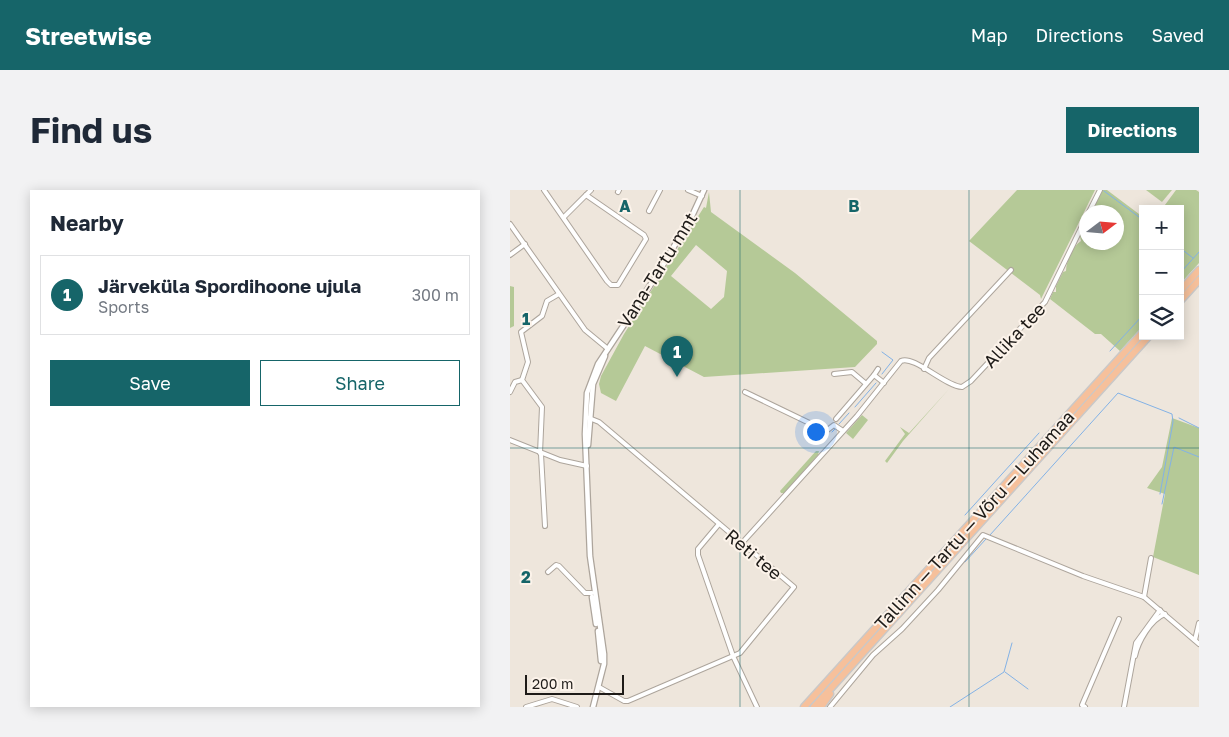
<!DOCTYPE html>
<meta charset="utf-8">
<style>
body{margin:0;font-family:"Golos Text",sans-serif;background:#f2f2f3;color:#1f2937}
.controls{position:absolute;right:15px;top:15px;display:grid;overflow:hidden;border-radius:0px;box-shadow:0 2px 12px #0003}
.controls button{width:45px;height:45px;display:grid;place-items:center;padding:0;border:0;border-bottom:1px solid #e0e1e3;background:#fff;color:#1f2937;font:25px sans-serif}
.compass{position:absolute;left:569px;top:15px;width:45px;height:45px;border-radius:50%;background:#fff;box-shadow:0 2px 12px #0003;rotate:74deg}
.scale{position:absolute;left:15px;bottom:12px;width:99px;box-sizing:border-box;padding-left:5px;border:2px solid #1e1b18;border-top:0;font-size:14px;line-height:18px;white-space:nowrap;color:#1e1b18;-webkit-text-stroke:4px #fcf3ea;paint-order:stroke}
.you{position:absolute;left:305px;top:241px;width:18px;height:18px;margin:-12px;border:4px solid #fff;border-radius:50%;background:#1a73e8;box-shadow:0 0 0 8px #1a73e833}
.badge{display:grid;place-items:center;width:32px;height:32px;border-radius:50%;background:#166569;color:#fff;font-size:16px;font-weight:700}
.pin{position:absolute;translate:-50% -41px;filter:drop-shadow(0 1px 2px #0008)}
.pin::after{content:'';position:absolute;top:26px;width:18px;height:15px;background:inherit;clip-path:polygon(0 0,100% 0,50% 100%)}
.list{margin:0;padding:0;list-style:none}
h2{display:flex;justify-content:space-between;align-items:center;height:65px;margin:0;padding:0 20px;font-size:21px}
h2 small{font-size:16px;font-weight:400;color:#747a83}
.list li{display:grid;grid-template-columns:32px 1fr auto;gap:15px;align-items:center;box-sizing:border-box;height:80px;margin:0 10px 10px;padding:0 10px;border:1px solid #e0e1e3;border-radius:0px}
.list b{display:block;font-size:19px;white-space:nowrap}
.list p{margin:0;font-size:16px;white-space:nowrap;color:#747a83}
.list em{font-size:16px;font-style:normal;color:#747a83}
.actions{display:flex;gap:10px;padding:15px 20px}
.actions a{flex:1;padding:11px 0;border:1px solid #166569;border-radius:0px;text-align:center;font-size:18px;color:#166569}
.actions .main{background:#166569;color:#fff}
.icon{flex:none;width:28px;height:28px;fill:none;stroke:currentColor;stroke-width:2;stroke-linecap:round;stroke-linejoin:round}
.map{position:relative;flex:none;width:689px;height:517px;overflow:hidden;border-radius:0px}
header{display:flex;align-items:center;gap:30px;box-sizing:border-box;height:70px;padding:0 25px;background:#166569;color:#fff}
header strong{font-size:24px}
nav{display:flex;gap:28px;margin-inline-start:auto;font-size:18px}
.intro{display:flex;align-items:center;justify-content:space-between;box-sizing:border-box;height:120px;padding:0 30px}
h1{margin:0;font-size:35px}
.button{padding:12px 22px;border-radius:0px;background:#166569;color:#fff;font-size:18px;font-weight:700}
main{display:flex;gap:30px;padding:0 30px}
aside{flex:1;background:#fff;border-radius:0px;box-shadow:0 2px 12px #0003}
.map>svg:first-child{display:block}
.green{fill:#b5c997;fill-rule:evenodd}
.lines{fill:none;stroke-linecap:round;stroke-linejoin:round}
.stream{stroke:#83b2e6;stroke-width:1}
.minor-casing{stroke:#ada59c;stroke-width:6}
.tertiary-casing{stroke:#ada59c;stroke-width:7}
.trunk-casing{stroke:#c9c8c8;stroke-width:9}
.minor{stroke:#fff;stroke-width:4}
.tertiary{stroke:#fff;stroke-width:4.5}
.trunk{stroke:#f6c09b;stroke-width:6}
.grid{fill:none;stroke:#166569;stroke-width:1;stroke-opacity:0.55}
.labels{text-anchor:middle;dominant-baseline:central;stroke-width:4;stroke-linejoin:round;paint-order:stroke}
.street-label{font-size:18px;fill:#1e1b18;stroke:#fcf3ea}
.grid-label{font-size:16px;text-anchor:middle;font-weight:bold;fill:#166569;stroke:#fcf3ea;stroke-width:4;stroke-linejoin:round;paint-order:stroke}
</style>
<header>
<strong>Streetwise</strong>
<nav><a>Map</a><a>Directions</a><a>Saved</a></nav>
</header>
<div class="intro"><h1>Find us</h1><a class="button">Directions</a></div>
<main>
<aside>
<h2>Nearby<small></small></h2>
<ul class="list">
<li><span class="badge">1</span><div><b>Järveküla Spordihoone ujula</b><p>Sports</p></div><em>300 m</em></li>
</ul>
<div class="actions"><a class="main">Save</a><a>Share</a></div>
</aside>
<div class="map">
<svg width="689" height="517" viewBox="0 0 689 517">
<rect width="100%" height="100%" fill="#eee6dc"/>
<!-- green -->
<g class="green">
<polygon points="507,0 585,0 531,109 530,105 459,51"/>
<path d="M592,0H597L633,27V136L610,161L591,144H585L540,109L543,102H546V96L553,82L556,81C556,71 563,56 571,51L570,46L576,33V52H606V22H581Z"/>
<polygon points="636,0 662,0 652,12"/>
<polygon points="666,0 686,0 689,2 689,73 670,94 670,19 652,19"/>
<path d="M199,2L201,22L285,83L367,151V154L345,177L194,187L135,156L106,211L91,203L89,194L91,186L114,144L194,17L196,18ZM186,55L217,81L214,107L201,119L161,86Z"/>
<polygon points="0,96 4,97 4,136 0,138"/>
<polygon points="439,199 393,251 377,273 375,271 395,244 390,237 399,243"/>
<polygon points="352,225 358,230 343,249 336,243"/>
<polygon points="662,228 689,238 689,385 643,367 655,304 637,298 652,277"/>
<polygon points="306,261 309,261 308,265 274,303 271,303 270,301"/>
<polygon points="469,330 314,501 312,502 466,331"/>
</g>
<g class="lines">
<!-- stream -->
<g class="stream">
<polyline points="594,1 633,30"/>
<polyline points="670,58 683,68"/>
<polyline points="670,83 689,62"/>
<polyline points="600,161 633,125"/>
<polyline points="372,184 383,170 372,162"/>
<polyline points="345,217 366,193"/>
<polyline points="669,228 689,238"/>
<polyline points="329,234 339,223"/>
<polyline points="322,242 325,239"/>
<polyline points="652,314 664,257 689,267"/>
<polyline points="455,325 529,243"/>
<polyline points="480,345 608,203 662,224 663,232 650,304"/>
<polyline points="455,372 476,349"/>
<polyline points="495,482 518,499"/>
<polyline points="440,517 494,482 502,453"/>
</g>
<defs>
<g id="minor">
<polyline points="34,0 97,91 101,95 108,95 136,49 134,45 76,5"/>
<polyline points="178,0 192,6"/>
<polyline points="108,2 109,0"/>
<polyline points="139,21 150,0"/>
<polyline points="579,22 590,0"/>
<polyline points="54,27 81,0"/>
<polyline points="0,34 75,140 98,159"/>
<polyline points="0,65 15,54"/>
<polyline points="368,179 364,185 374,193"/>
<polyline points="414,179 419,168 501,80"/>
<polyline points="324,184 342,182 355,193"/>
<polyline points="0,202 5,192 12,190"/>
<polyline points="235,202 316,241 324,235 333,241"/>
<polyline points="79,228 89,232 284,397 230,463 118,511 114,511 89,497"/>
<polyline points="326,229 364,185"/>
<polyline points="0,250 50,270 77,276"/>
<polyline points="30,263 32,217 12,190 18,172 11,142 32,126 37,111 49,104"/>
<polyline points="31,264 35,336"/>
<polyline points="209,334 188,359 188,365 223,466 247,517"/>
<path d="M232,353L347,226L391,171C404,165 435,196 452,197L461,191L535,112L576,28"/>
<polyline points="38,382 46,375 49,376 75,403 82,403"/>
<polyline points="634,407 641,368"/>
<polyline points="685,450 689,433"/>
<path d="M625,466C628,452 640,430 655,424"/>
<polyline points="16,517 42,509 67,517"/>
<polyline points="320,517 363,465 392,439 428,400 473,345 573,386 634,407 689,454"/>
<polyline points="575,517 572,515 609,429"/>
<polyline points="614,517 626,453 650,420"/>
</g>
<g id="tertiary">
<polyline points="78,255 83,194 95,166"/>
<polyline points="82,407 86,434"/>
<polyline points="88,441 91,471"/>
<polyline points="83,517 94,474 94,464 80,366 75,244 77,203 88,174 147,85 182,26 194,0"/>
</g>
<g id="trunk">
<polyline points="670,101 689,80"/>
<polyline points="670,111 689,90"/>
<polyline points="294,517 633,142"/>
<polyline points="304,517 639,146"/>
<polyline points="311,517 320,504"/>
</g>
</defs>
<!-- minor casing -->
<use href="#minor" class="minor-casing"/>
<!-- tertiary casing -->
<use href="#tertiary" class="tertiary-casing"/>
<!-- trunk casing -->
<use href="#trunk" class="trunk-casing"/>
<!-- minor -->
<use href="#minor" class="minor"/>
<!-- tertiary -->
<use href="#tertiary" class="tertiary"/>
<!-- trunk -->
<use href="#trunk" class="trunk"/>
</g>
<!-- grid -->
<path class="grid" d="M230,0V517M459,0V517M0,258H689"/>
<g class="labels">
<!-- street labels -->
<g class="street-label">
<text transform="translate(147 80) rotate(-58)">Vana-Tartu mnt</text>
<text transform="translate(504 145) rotate(-47)">Allika tee</text>
<text transform="translate(464 330) rotate(-48)">Tallinn — Tartu — Võru — Luhamaa</text>
<text transform="translate(244 364) rotate(40)">Reti tee</text>
</g>
</g>
<g class="grid-label">
<text x="115" y="22">A</text>
<text x="344" y="22">B</text>
<text x="16" y="135">1</text>
<text x="16" y="393">2</text>
</g>
</svg>
<div class="controls">
<button>+</button>
<button>−</button>
<button><svg class="icon" aria-label="layers" viewBox="0 0 24 24"><path d="M12 4l9 5-9 5-9-5zM3 14l9 5 9-5"/></svg></button>
</div>
<svg class="compass" viewBox="-18 -18 36 36"><path d="M0-13l5 13h-10z" fill="#e53935"/><path d="M0 13l5-13h-10z" fill="#747a83"/></svg>
<div class="scale">200 m</div>
<div class="you"></div>
<div class="pin badge" style="left:167px;top:187px">1</div>
</div>
</main>
